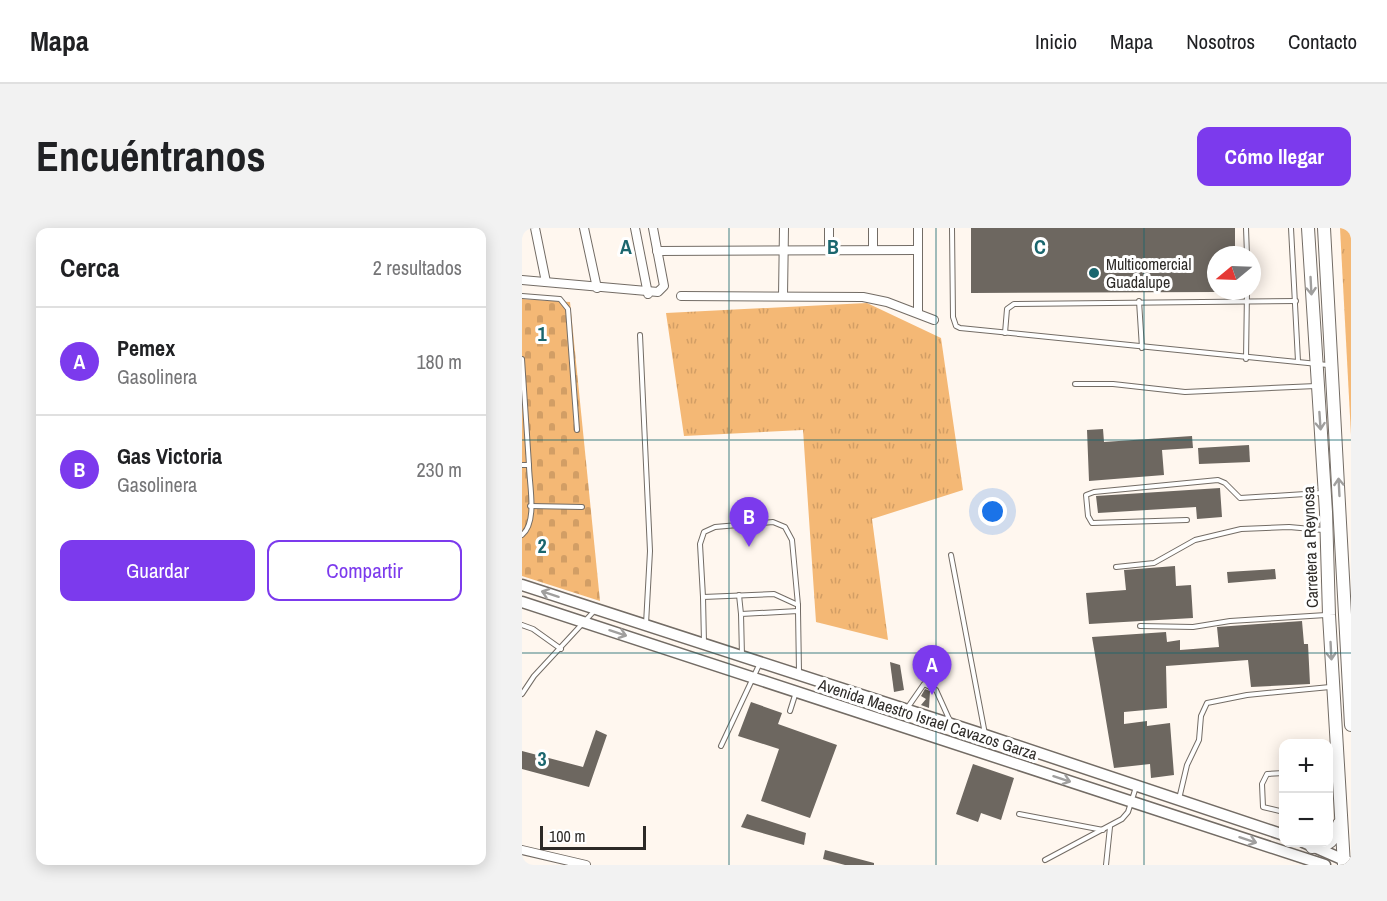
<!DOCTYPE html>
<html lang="es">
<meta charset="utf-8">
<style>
body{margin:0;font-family:"Archivo Narrow",sans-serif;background:#f2f2f2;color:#202124}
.controls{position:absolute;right:18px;bottom:18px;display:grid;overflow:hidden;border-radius:12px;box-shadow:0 3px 15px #0003}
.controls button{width:54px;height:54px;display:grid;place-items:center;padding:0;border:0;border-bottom:2px solid #e0e0e0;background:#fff;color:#202124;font:30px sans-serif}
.compass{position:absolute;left:685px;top:18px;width:54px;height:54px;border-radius:50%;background:#fff;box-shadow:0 3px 15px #0003;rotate:251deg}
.scale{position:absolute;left:18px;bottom:15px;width:106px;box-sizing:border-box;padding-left:6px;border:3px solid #2d2a27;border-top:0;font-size:16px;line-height:21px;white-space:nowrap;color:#2d2a27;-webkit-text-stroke:4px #fff;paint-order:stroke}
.you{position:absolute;left:471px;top:284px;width:21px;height:21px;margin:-15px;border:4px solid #fff;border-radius:50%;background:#1a73e8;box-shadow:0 0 0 9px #1a73e833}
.badge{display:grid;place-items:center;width:39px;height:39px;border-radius:50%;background:#7c3aed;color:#fff;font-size:20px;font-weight:700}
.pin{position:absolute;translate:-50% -50px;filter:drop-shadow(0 2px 3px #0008)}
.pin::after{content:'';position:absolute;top:32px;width:21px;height:18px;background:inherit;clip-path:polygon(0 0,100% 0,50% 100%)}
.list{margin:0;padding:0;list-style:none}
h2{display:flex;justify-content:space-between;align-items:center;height:78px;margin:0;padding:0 24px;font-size:26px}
h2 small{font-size:20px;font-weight:400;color:#757577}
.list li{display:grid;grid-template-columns:39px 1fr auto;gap:18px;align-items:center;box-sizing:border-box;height:108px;padding:0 24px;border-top:2px solid #e0e0e0}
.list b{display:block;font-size:22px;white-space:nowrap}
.list p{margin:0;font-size:20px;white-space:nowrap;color:#757577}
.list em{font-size:20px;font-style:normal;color:#757577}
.actions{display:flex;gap:12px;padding:18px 24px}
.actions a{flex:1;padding:14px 0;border:2px solid #7c3aed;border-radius:12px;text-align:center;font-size:21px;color:#7c3aed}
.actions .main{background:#7c3aed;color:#fff}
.map{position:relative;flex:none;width:829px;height:637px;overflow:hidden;border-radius:12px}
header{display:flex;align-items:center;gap:36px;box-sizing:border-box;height:84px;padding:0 30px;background:#fff;border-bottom:2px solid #e0e0e0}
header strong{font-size:28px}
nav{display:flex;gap:33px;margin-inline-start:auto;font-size:21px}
.intro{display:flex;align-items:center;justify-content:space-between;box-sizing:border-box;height:144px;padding:0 36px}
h1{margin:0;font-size:42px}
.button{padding:15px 27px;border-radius:12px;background:#7c3aed;color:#fff;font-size:21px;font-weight:700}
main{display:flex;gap:36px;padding:0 36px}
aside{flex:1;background:#fff;border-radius:12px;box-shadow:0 3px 15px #0003}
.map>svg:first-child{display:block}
.grass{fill:url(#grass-tufts)}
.cemetery{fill:url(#cemetery-stones)}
.building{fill:#6d6760}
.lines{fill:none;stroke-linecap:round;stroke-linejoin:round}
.lane-casing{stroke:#736c65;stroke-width:6}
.street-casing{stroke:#736c65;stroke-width:10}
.secondary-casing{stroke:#736c65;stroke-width:13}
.primary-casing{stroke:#736c65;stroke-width:14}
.lane{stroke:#fff;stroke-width:4}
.street{stroke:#fff;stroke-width:8}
.secondary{stroke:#fff;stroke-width:10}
.primary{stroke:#fff;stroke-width:12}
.oneway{stroke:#a09f9e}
.grid{fill:none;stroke:#1a666e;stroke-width:1.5;stroke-opacity:0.55}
.poi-dot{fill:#1a666e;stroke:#fff;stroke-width:2}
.labels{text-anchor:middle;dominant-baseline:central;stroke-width:6;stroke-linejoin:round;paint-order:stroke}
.poi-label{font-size:16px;fill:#2d2a27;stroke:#fff;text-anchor:start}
.street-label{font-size:16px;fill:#2d2a27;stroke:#fff}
.grid-label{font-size:20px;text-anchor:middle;font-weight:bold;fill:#1a666e;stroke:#fff;stroke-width:6;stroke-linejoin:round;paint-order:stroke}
</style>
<header>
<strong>Mapa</strong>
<nav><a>Inicio</a><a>Mapa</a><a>Nosotros</a><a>Contacto</a></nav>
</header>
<div class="intro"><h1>Encuéntranos</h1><a class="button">Cómo llegar</a></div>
<main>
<aside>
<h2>Cerca<small>2 resultados</small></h2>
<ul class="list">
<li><span class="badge">A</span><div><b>Pemex</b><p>Gasolinera</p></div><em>180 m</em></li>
<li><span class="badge">B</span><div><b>Gas Victoria</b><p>Gasolinera</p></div><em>230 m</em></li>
</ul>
<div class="actions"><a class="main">Guardar</a><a>Compartir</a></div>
</aside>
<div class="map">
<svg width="829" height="637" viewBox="0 0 829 637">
<defs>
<pattern id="grass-tufts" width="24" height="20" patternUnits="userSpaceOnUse" patternTransform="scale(1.5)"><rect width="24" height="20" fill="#f4b875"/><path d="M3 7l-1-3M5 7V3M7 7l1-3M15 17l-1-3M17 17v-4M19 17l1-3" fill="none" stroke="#d29e65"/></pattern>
<pattern id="cemetery-stones" width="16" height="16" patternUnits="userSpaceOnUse" patternTransform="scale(1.5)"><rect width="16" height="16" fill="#f4b875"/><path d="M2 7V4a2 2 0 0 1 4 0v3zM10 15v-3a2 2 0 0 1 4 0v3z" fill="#d29e65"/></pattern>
</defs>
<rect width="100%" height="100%" fill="#fff7ef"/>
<!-- grass -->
<g class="grass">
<polygon points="818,0 829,0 829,207"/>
<polygon points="345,75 419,110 441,262 350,291 366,412 294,394 281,202 162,208 144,85"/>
</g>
<!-- cemetery -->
<polygon class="cemetery" points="0,71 48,74 78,373 0,348"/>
<!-- building -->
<g class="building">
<polygon points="449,0 713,0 713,27 694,27 694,64 449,65"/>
<polygon points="581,201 582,214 670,208 671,220 640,222 642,247 567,253 565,202"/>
<polygon points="727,217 728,234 677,236 676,220"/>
<polygon points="698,260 700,289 675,291 674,279 576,285 574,268"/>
<polygon points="653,338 654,358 669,357 671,390 567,396 564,365 604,362 602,342"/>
<polygon points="753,341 754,351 706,355 705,344"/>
<polygon points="780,393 782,416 786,416 788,456 729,459 726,432 644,438 645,480 602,484 602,496 625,493 625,498 648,495 652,547 629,550 628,536 592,540 570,409 644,404 645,414 658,412 658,422 697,419 695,399"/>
<polygon points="368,434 378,437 382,462 372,464"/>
<polygon points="403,461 408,463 407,480 399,477 404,471 399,468"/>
<polygon points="229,474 260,485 256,496 315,517 288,590 239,573 257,521 216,508"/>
<polygon points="74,502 85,507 67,559 0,541 0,523 61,539"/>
<polygon points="451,536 492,550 479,592 459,585 456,594 434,586"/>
<polygon points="225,586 284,605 282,617 219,599"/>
<polygon points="303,622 352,635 352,637 323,637 301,631"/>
</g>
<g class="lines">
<defs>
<g id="lane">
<polyline points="430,0 431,89 434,98 438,100 806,137"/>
<polyline points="724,0 725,27"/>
<polyline points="769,0 776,133"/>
<polyline points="0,68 38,71 46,81 55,202"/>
<polyline points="617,73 620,120"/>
<polyline points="483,105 485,81 492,76 774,73"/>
<polyline points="118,107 128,323 124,396"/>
<polyline points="0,131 7,237 0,237"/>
<polyline points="724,131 725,63"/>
<polyline points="553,156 591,156 663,164 794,158"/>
<polyline points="8,278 60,279"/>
<polyline points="665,292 570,295 566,288 564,267 572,264 696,252 703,255 718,270 799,265"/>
<path d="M0,307C16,294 7,256 7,237"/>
<polyline points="429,327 463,506"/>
<polyline points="594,339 632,335 673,312 719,301 767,299 801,302"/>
<polyline points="217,367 219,386"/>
<polyline points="181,369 178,316 182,304 193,299 251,294 263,299 270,312 276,377"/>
<polyline points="0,397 11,401 39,421"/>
<polyline points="618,398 671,399 708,393 804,387"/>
<polyline points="182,415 181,369 252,366 276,377 276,383"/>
<polyline points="220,428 219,386 276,383 277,444"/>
<polyline points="0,466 12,448 74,381"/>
<polyline points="386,479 402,456 414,462 428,493"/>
<polyline points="268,483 274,464"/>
<polyline points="199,518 238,435"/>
<polyline points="806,544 815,544"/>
<polyline points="762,545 745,546 740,556 741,579 762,584"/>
<polyline points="657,571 665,537 677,512 679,488 685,475 725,467 808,459"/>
<polyline points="497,586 581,602"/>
<polyline points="523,632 600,591 606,584 614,559"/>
<polyline points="584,637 588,599"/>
</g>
<g id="street">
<polyline points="13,0 24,54"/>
<polyline points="62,0 75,60"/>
<polyline points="113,0 126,66"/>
<polyline points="351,0 351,20"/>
<polyline points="307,21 307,0"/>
<polyline points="135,23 396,22"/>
<polyline points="0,52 136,64 142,58 131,0"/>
<polyline points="159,68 341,69 365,74 412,92"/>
<polyline points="261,68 262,0"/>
<polyline points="396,85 396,0"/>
<polyline points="0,622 64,637"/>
</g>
<g id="secondary">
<polyline points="0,357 463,507 762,607"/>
<polyline points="0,374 803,637"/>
<polyline points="781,614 829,635"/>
</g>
<g id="primary">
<polyline points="786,0 804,284 807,387 822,637"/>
<polyline points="802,0 829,497"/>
<path d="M790,619C807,618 813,612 817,596"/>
</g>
</defs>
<!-- lane casing -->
<use href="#lane" class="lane-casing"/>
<!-- street casing -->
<use href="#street" class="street-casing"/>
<!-- secondary casing -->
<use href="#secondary" class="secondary-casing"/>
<!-- primary casing -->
<use href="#primary" class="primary-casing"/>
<!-- lane -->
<use href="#lane" class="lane"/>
<!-- street -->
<use href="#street" class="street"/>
<!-- secondary -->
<use href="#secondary" class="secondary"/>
<!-- primary -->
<use href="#primary" class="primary"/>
</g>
<!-- one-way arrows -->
<defs><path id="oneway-shaft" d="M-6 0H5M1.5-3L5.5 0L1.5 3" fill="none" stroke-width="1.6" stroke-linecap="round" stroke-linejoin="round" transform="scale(1.5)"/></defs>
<g class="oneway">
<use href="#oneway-shaft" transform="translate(789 58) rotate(87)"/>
<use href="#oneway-shaft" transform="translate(798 193) rotate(86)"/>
<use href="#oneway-shaft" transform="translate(817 259) rotate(-93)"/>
<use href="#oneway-shaft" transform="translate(28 366) rotate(-162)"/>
<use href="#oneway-shaft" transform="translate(96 405) rotate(18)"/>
<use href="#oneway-shaft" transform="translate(809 423) rotate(87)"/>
<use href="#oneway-shaft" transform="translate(540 551) rotate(18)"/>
<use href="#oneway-shaft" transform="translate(726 612) rotate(18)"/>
</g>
<!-- grid -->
<path class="grid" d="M207,0V637M414,0V637M622,0V637M0,212H829M0,425H829"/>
<!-- markers -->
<circle class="poi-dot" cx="572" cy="45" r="6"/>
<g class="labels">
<!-- poi labels -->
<g class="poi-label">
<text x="584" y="36">Multicomercial<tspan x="584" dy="18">Guadalupe</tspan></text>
</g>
<!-- street labels -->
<g class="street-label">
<text transform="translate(788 319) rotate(-92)">Carretera a Reynosa</text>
<text transform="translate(406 491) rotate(18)">Avenida Maestro Israel Cavazos Garza</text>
</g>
</g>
<g class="grid-label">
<text x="104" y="26">A</text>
<text x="311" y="26">B</text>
<text x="518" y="26">C</text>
<text x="20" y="113">1</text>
<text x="20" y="325">2</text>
<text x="20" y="538">3</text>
</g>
</svg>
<div class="controls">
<button>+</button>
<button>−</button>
</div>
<svg class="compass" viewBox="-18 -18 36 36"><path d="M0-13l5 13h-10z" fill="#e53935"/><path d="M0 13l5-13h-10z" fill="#757577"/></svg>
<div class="scale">100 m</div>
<div class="you"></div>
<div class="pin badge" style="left:410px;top:467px">A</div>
<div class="pin badge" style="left:227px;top:319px">B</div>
</div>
</main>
